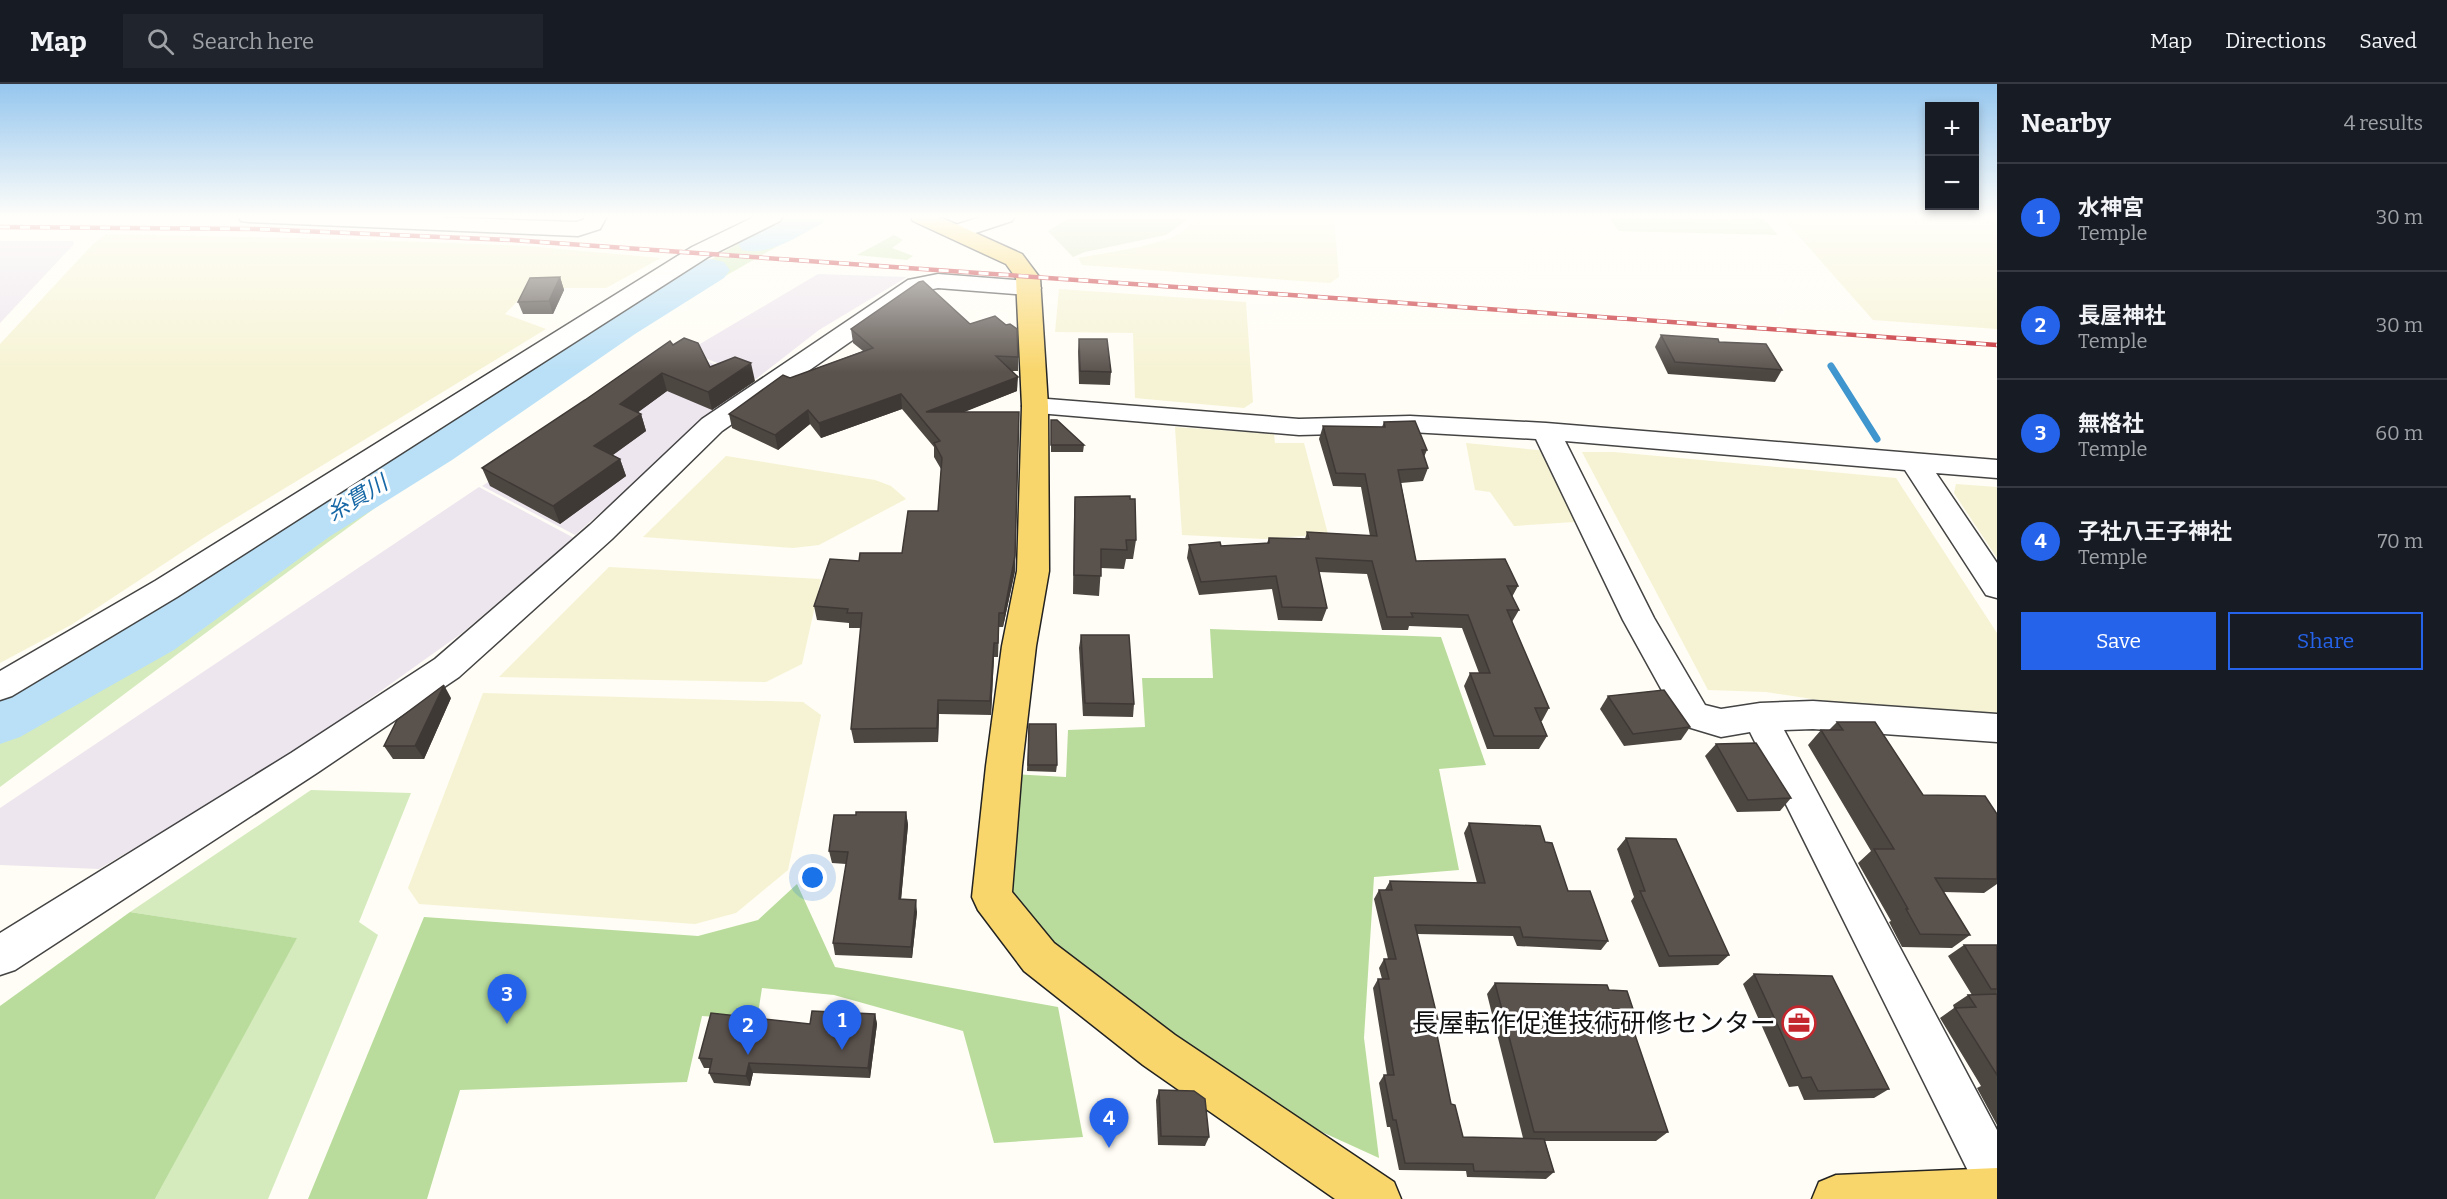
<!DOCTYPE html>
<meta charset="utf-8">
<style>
body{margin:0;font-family:Bitter,"Noto Sans JP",serif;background:#20242c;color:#f1f3f6}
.controls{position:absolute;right:18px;top:18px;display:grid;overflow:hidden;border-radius:0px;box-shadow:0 3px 9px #0003}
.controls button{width:54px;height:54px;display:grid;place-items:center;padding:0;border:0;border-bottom:2px solid #363941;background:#171b24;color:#f1f3f6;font:30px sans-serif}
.you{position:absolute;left:813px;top:794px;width:21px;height:21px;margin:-15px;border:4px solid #fff;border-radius:50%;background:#1a73e8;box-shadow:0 0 0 9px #1a73e833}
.badge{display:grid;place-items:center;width:39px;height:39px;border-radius:50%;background:#2563eb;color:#fff;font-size:20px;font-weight:700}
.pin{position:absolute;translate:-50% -50px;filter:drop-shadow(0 2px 3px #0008)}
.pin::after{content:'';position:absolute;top:32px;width:21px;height:18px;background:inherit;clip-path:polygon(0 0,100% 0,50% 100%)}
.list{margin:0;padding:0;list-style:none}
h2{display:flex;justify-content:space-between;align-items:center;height:78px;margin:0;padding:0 24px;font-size:26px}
h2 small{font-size:20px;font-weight:400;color:#9ea1a6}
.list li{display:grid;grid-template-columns:39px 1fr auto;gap:18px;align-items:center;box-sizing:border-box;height:108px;padding:0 24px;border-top:2px solid #363941}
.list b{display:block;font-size:22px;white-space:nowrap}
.list p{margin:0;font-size:20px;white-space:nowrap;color:#9ea1a6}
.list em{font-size:20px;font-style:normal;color:#9ea1a6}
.actions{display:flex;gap:12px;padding:18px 24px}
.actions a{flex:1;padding:14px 0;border:2px solid #2563eb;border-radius:0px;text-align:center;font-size:21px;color:#2563eb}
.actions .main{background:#2563eb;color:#fff}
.icon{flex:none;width:33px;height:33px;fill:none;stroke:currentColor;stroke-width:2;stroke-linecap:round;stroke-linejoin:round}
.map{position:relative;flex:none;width:1997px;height:1115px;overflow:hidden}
header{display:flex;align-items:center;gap:36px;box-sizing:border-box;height:84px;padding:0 30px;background:#171b24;border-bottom:2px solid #363941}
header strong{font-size:28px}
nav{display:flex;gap:33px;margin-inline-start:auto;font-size:21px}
.search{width:420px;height:54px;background:#20242c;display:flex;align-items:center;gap:15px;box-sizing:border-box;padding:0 21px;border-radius:0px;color:#9ea1a6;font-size:22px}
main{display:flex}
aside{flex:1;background:#171b24}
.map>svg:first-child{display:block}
.industrial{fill:#eee6ef}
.farmland{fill:#f6f3d4}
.green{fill:#d5ebbd}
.forest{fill:#b9dc9c}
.cemetery{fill:#d9e3c4}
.pitch{fill:#e6f2cf}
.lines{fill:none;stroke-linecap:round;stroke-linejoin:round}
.stream{stroke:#3f96cf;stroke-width:7}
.river{fill:#b9e0f7;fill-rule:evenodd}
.minor-casing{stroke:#444;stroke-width:3}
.major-casing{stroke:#222;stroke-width:3}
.minor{fill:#fff;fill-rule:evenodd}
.major{fill:#f9d66b;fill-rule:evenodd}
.rail-casing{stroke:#c4262e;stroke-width:4.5}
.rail{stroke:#fff;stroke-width:3;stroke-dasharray:10;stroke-linecap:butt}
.wall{fill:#4d4742}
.shaded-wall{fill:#3f3936}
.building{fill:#5a524d;stroke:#3f3936;stroke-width:1.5}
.labels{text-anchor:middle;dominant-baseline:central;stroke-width:6;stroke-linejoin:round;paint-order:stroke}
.water-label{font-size:22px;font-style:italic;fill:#1768a6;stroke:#fff}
.near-poi-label{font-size:26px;fill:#111;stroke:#fff;text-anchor:end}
</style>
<header>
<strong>Map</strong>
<div class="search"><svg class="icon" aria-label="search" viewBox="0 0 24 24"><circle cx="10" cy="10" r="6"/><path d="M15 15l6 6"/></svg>Search here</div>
<nav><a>Map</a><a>Directions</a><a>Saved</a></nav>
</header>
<main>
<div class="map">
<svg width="1997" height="1115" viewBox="0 0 1997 1115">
<rect width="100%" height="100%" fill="#fffdf5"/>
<!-- industrial -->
<g class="industrial">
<polygon points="0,157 73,157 74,160 0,239"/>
<polygon points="818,190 907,193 819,246 756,295 688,267"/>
<polygon points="685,269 754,295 575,451 482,402"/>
<polygon points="479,403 574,454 462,549 287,674 99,785 0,781 0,724"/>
</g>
<!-- farmland -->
<g class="farmland">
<polygon points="1199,132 1334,132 1339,193 1330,199 1082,181 1078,174 1139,163 1171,154 1186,145"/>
<polygon points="1781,132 1997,132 1997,245 1873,236"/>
<polygon points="106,150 350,155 528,162 661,174 606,204 530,204 505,230 546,245 208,451 71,541 0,579 0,260 93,160"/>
<polygon points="1059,205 1246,218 1253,318 1244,324 1135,314 1133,249 1055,248"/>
<polygon points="1175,343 1274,350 1275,359 1304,359 1328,450 1264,455 1182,451"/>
<polygon points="1466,359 1548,367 1580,431 1574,438 1514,442 1490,408 1475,406"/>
<polygon points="1582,368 1614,368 1896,394 1997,549 1997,634 1942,635 1766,608 1708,606"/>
<polygon points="726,372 875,396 891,402 906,415 819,461 793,464 643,453"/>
<polygon points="1956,400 1997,403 1997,474 1954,409"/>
<polygon points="609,483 821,495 802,580 766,598 499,593"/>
<polygon points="483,609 803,618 821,631 788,786 736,829 695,840 419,820 408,804"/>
</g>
<!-- green -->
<g class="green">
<path d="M791,132H833C535,290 270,503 0,703V617L102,564L563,265L747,154Z"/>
<polygon points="1608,132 1761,132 1778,151 1619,147"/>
<polygon points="894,151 903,156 892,164 913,172 907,176 857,171"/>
<polygon points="311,706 411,709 359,838 378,851 268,1115 155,1115 296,854 130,828"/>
</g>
<!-- forest -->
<g class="forest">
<polygon points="1210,545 1441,553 1486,681 1439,685 1459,786 1374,793 1364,954 1379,1074 1276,1027 1112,915 1022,831 1009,807 1009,690 1066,693 1068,646 1145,643 1142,594 1213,594"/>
<polygon points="797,800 835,883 1058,923 1083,1053 994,1059 963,947 834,911 762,904 757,936 702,932 687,998 460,1006 427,1115 308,1115 424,833 698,852 758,836"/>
<polygon points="130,828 297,854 155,1115 0,1115 0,922"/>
</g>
<!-- cemetery -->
<polygon class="cemetery" points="1073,132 1192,132 1166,151 1085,168 1073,173 1048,147"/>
<!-- pitch -->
<polygon class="pitch" points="1600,132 1749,132 1756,141"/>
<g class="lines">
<!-- stream -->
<polyline class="stream" points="1831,282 1877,355"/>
<!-- river -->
<g class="river">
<path d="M783,132H829L823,139C799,151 770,173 742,166L737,158L742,150Z"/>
<polygon points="711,175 724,178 730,186 724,194 635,250 452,376 329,453 174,566 20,653 0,660 0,610 136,538 295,429 420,356 607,234 698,178"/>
</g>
<defs>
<g id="minor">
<polygon points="238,132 402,132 576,138 583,136 586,132 607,132 600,145 578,152 249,138 241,137"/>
<polygon points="756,132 783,132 780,137 708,173 177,513 12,612 0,616 0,587 155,497 692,163"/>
<polygon points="984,132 1015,132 1012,137 957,155 949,153 946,148 949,143"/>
<polygon points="938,190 1029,197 1037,199 1041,204 1037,209 1029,211 938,204 923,207 722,347 612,455 459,593 317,689 15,886 0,891 0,849 291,669 435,575 590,441 702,335 908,196"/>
<polygon points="1035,314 1299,335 1410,332 1546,339 1997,376 1997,394 1936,389 1997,479 1997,514 1986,511 1905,386 1565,357 1654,534 1705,621 1721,625 1760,619 1813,617 1997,630 1997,658 1813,645 1784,646 1997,1046 1997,1115 1980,1111 1750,648 1721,653 1681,641 1623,536 1536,355 1410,348 1299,351 1026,328 1022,322 1026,316"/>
</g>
<g id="major">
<polygon points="910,132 938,132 1022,170 1040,194 1048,322 1049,487 1036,562 1022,682 1012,808 1054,859 1175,951 1394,1098 1401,1115 1335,1115 1143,981 1024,887 978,826 972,813 986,682 1002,562 1017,487 1022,322 1016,194 1006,180 913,137"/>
<polygon points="1997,1084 1997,1115 1812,1115 1819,1098 1836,1091"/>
</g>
</defs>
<!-- minor casing -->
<use href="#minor" class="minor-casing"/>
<!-- major casing -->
<use href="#major" class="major-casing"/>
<!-- minor -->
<use href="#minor" class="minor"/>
<!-- major -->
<use href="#major" class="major"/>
<defs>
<polyline id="rail" points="0,143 256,145 512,156 1997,261"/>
</defs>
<!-- rail casing -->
<use href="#rail" class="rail-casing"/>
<!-- rail -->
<use href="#rail" class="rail"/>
</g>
<!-- wall -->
<g class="wall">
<polygon points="484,133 484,132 563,132 562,133"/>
<polygon points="560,193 564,206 553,230 523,230 518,218"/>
<polygon points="970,240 1018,273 1018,287 1011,287 1017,307 963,328 1015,487 1003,543 999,543 998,573 994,573 991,631 939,630 938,658 854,659 851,645 861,544 849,544 849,539 817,536 814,522 859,477 902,469 938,427 941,385 934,373 934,363 902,325 821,354 810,340 778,366 732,344 729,330 790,294 863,267 853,259 851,245"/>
<polygon points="1661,251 1719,258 1782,286 1775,298 1668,290 1655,263"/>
<polygon points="1079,255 1111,288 1110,301 1079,300 1078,267"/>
<polygon points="673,261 710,283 755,297 712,326 667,307 638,328 641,330 646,347 613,371 620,375 626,392 560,440 490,402 482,384"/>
<polygon points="1051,336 1084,361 1083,368 1051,368"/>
<polygon points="1384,338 1427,366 1424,373 1428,384 1423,397 1401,399 1416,477 1518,502 1512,513 1519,526 1512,538 1549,624 1542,637 1541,637 1547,652 1539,665 1487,665 1464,602 1470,589 1479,589 1462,544 1409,542 1408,546 1382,546 1367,490 1319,488 1327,524 1322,537 1278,536 1272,505 1199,511 1187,474 1189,461 1221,462 1267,459 1269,454 1305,455 1307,448 1370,452 1361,403 1333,402 1319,355 1323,342 1382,343"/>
<polygon points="1075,413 1136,456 1133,475 1126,475 1124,485 1101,484 1099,512 1073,510 1074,432"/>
<polygon points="1081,551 1134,620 1133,633 1083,632 1079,564"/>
<polygon points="1608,612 1690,643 1681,656 1624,662 1600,625"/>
<polygon points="451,614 424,675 393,675 384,662"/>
<polygon points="1837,638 1923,711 1997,730 1997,800 1984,809 1943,808 1970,851 1952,864 1902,863 1889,838 1891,837 1858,779 1871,767 1808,661 1821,646 1829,646"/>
<polygon points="1029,640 1057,681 1056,688 1027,687"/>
<polygon points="1716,660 1791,714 1780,727 1737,728 1705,672"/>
<polygon points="906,728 908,741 901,815 917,828 912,874 835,871 833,859 846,780 832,779 829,767 856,731"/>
<polygon points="1469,739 1545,758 1568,807 1608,857 1601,866 1517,862 1513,852 1417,850 1438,936 1435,941 1451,1020 1463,1053 1523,1054 1487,910 1495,899 1609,906 1639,943 1634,948 1668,1048 1656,1057 1545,1057 1554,1088 1546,1095 1467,1093 1466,1087 1399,1086 1390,1043 1387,1043 1379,999 1384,991 1387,991 1373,904 1378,895 1382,895 1379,884 1384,875 1388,875 1374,815 1379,806 1385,806 1390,797 1477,799 1464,749"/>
<polygon points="1626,754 1729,871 1718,881 1659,883 1631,817 1634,813 1617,765"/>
<polygon points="1964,861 1997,861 1997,1041 1977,1004 1981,1002 1940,934 1954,924 1953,921 1968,911 1972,911 1948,872"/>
<polygon points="1754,890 1889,1005 1874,1014 1804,1016 1798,1002 1789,1003 1743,900"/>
<polygon points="875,930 877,940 870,994 753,989 750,1002 714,999 709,989 710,984 704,984 699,974 810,940"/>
<polygon points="1159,1006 1209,1053 1205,1062 1158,1061 1156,1016"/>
</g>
<!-- shaded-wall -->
<g class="shaded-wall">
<polygon points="560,193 564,206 553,230 549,217"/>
<polygon points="751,279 755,297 712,326 708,308"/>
<polygon points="662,289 667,307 625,338 620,320"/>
<polygon points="1018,293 1017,307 927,343 926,328"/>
<polygon points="901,310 902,325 821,354 819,339"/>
<polygon points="808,326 810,340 778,366 775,351"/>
<polygon points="1019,328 1015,487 1003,543 1004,529"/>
<polygon points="641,330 646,347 600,380 594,362"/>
<polygon points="620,375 626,392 560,440 553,422"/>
<polygon points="994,559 994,573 991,631 990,617"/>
<polygon points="444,601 451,614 424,675 415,662"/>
<polygon points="938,616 939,630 938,658 937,644"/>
<polygon points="906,728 908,741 900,827 899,815"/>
<polygon points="916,816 917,828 912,874 911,863"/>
<polygon points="875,930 877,940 870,994 868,984"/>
<polygon points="749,979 753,989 750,1002 746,992"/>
</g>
<!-- building -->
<g class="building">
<polygon points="560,193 549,217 518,218 530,194"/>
<polygon points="923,197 970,240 995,232 1006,241 1010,240 1017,245 1018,273 996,272 1018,293 926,328 1019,328 1015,472 1004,529 999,529 998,559 994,559 990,617 938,616 937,644 851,645 862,529 847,529 848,525 814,522 830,475 859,477 860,469 902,469 908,427 938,427 942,374 934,359 940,357 901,310 819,339 808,326 775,351 729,330 783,291 790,294 873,264 851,245 919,198"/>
<polygon points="1661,251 1718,255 1719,258 1766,260 1782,286 1675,278"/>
<polygon points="684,254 698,259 710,283 735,273 751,279 708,308 662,289 620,320 641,330 594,362 620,375 553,422 482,384 585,316 670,257 673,261"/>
<polygon points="1079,255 1107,255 1111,288 1080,287"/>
<polygon points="1051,336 1057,336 1084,361 1051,361"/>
<polygon points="1415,337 1427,366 1422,366 1428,384 1398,386 1416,477 1505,475 1518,502 1507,502 1519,526 1507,526 1549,624 1535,624 1547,652 1494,652 1470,589 1490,589 1468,531 1411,529 1413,533 1387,533 1372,477 1316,474 1327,524 1282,523 1276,492 1201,498 1189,461 1220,458 1221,462 1269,459 1269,454 1309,455 1307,448 1377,452 1365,390 1336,389 1323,342 1385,343 1384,338"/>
<polygon points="1130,412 1130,415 1135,415 1136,456 1126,456 1127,466 1101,465 1101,492 1074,491 1075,413"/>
<polygon points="1081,551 1129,551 1134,620 1085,619"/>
<polygon points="444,601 415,662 384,662 397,636"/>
<polygon points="1664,606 1690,643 1633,650 1608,612"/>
<polygon points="1837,638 1875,638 1923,711 1985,712 1997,730 1997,795 1935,794 1970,851 1920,850 1906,825 1908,825 1874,765 1894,765 1821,646 1843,646"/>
<polygon points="1029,640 1056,640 1057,681 1028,681"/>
<polygon points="1756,659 1791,714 1748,716 1716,660"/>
<polygon points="856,728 906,728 899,815 916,816 911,863 833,859 848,768 829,767 834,731 856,731"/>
<polygon points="1469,739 1540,742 1545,758 1552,759 1568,807 1590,807 1608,857 1523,853 1520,843 1415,841 1438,936 1434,936 1451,1020 1455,1021 1463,1053 1544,1055 1554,1088 1474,1087 1473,1080 1405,1079 1396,1036 1393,1036 1384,991 1394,991 1378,895 1389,895 1384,875 1396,875 1379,806 1392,806 1390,797 1485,799"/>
<polygon points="1626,754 1676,755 1729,871 1669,872 1640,807 1645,807"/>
<polygon points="1964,861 1997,861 1997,905 1991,905"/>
<polygon points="1754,890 1832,892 1889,1005 1818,1007 1811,993 1802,994"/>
<polygon points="1495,899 1607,901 1609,906 1627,907 1639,943 1632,942 1668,1048 1534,1048"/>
<polygon points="1997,910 1997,991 1955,924 1976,923 1968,911"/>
<polygon points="812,927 875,930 868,984 749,979 746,992 709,989 712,975 699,974 711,929 810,940"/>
<polygon points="1159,1006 1194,1007 1205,1015 1209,1053 1161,1052"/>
</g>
<!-- sky -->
<linearGradient id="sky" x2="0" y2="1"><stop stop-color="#95c6ee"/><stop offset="0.46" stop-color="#fffefa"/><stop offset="1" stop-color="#fffefa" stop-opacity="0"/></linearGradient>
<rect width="1997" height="288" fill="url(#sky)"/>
<!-- icons -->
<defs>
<symbol id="office-ring" viewBox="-11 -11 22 22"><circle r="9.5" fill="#fff" stroke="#c4262e" stroke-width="1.5"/><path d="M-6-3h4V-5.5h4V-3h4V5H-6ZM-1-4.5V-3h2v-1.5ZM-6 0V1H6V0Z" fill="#c4262e"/></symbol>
</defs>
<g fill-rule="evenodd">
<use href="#office-ring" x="1780" y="920" width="38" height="38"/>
</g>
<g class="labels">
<!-- water labels -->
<g class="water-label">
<text transform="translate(357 414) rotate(-31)">糸貫川</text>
</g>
<!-- near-poi labels -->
<g class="near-poi-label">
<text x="1776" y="939">長屋転作促進技術研修センター</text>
</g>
</g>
</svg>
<div class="controls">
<button>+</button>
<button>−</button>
</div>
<div class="you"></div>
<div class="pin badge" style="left:842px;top:966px">1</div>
<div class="pin badge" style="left:748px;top:971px">2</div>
<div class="pin badge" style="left:507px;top:940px">3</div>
<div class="pin badge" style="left:1109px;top:1064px">4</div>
</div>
<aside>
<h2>Nearby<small>4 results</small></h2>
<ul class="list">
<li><span class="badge">1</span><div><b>水神宮</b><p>Temple</p></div><em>30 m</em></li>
<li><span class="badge">2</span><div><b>長屋神社</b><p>Temple</p></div><em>30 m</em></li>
<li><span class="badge">3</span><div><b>無格社</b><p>Temple</p></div><em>60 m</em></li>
<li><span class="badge">4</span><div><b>子社八王子神社</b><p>Temple</p></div><em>70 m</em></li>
</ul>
<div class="actions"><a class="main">Save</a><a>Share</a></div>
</aside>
</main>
